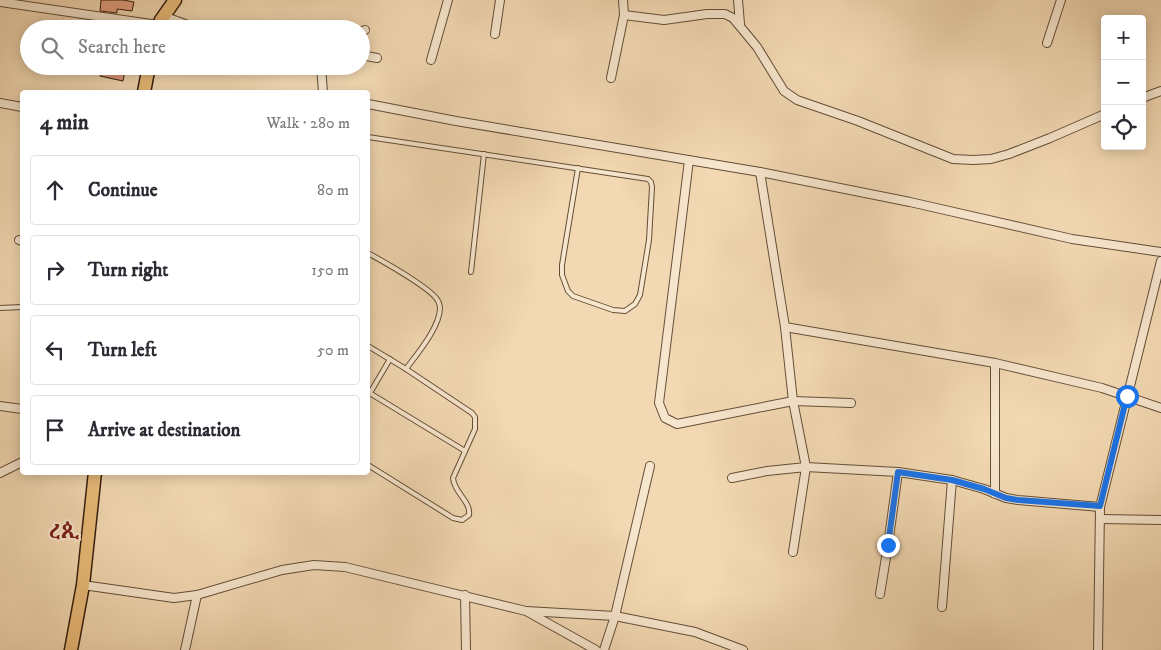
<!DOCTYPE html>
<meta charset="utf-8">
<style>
body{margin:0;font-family:"IM FELL DW Pica","Noto Serif Ethiopic",serif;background:#f2f2f3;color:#2b2b33}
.controls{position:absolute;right:15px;top:15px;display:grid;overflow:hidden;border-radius:5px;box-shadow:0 2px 12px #0003}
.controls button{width:45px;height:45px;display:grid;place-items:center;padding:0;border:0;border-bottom:1px solid #e1e1e2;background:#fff;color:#2b2b33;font:25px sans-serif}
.stop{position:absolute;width:15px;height:15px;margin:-11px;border:4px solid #1a73e8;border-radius:50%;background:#fff}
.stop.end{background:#1a73e8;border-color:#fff;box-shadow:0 1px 5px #0008}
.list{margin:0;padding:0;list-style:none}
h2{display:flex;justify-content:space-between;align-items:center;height:65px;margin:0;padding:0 20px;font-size:21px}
h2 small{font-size:16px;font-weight:400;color:#7c7c81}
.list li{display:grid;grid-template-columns:32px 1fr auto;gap:15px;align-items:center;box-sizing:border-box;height:70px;margin:0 10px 10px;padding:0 10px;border:1px solid #e1e1e2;border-radius:5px}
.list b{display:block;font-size:19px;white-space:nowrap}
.list em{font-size:16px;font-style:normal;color:#7c7c81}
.icon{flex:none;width:28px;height:28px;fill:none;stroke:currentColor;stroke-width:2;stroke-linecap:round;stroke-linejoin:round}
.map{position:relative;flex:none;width:1161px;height:650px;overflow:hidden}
.search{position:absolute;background:#fff;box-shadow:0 2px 12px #0003;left:20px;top:20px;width:350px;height:55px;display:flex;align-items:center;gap:12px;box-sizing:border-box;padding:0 18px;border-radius:28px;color:#7c7c81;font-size:19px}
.panel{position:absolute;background:#fff;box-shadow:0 2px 12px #0003;left:20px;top:90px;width:350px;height:385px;border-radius:5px}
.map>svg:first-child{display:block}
.building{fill:#e29d80;stroke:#331f0e}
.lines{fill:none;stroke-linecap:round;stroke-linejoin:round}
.service-casing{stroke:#634e37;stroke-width:6}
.minor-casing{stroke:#634e37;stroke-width:10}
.trunk-casing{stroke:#331f0e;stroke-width:15}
.service{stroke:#f7e6ce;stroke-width:4}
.minor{stroke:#f7e6ce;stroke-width:8}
.trunk{stroke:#eabc7a;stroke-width:12}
.route{stroke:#1a73e8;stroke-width:6}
.labels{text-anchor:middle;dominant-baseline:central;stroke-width:4.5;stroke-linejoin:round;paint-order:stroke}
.district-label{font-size:20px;font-weight:bold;fill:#7a1f14;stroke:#f7e6ce}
</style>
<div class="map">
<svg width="1161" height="650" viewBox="0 0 1161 650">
<rect width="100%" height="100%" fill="#f3d9b3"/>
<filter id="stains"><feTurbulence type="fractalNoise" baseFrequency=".004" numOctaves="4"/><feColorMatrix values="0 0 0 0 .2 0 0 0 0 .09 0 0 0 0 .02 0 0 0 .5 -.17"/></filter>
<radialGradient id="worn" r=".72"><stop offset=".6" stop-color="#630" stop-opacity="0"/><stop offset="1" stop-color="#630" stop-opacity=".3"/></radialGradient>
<!-- building -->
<g class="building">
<polygon points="101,0 123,0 134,2 132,11 117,9 117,13 100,11"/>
<polygon points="102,66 126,66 123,81 100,76"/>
</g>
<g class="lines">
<defs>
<g id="service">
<polyline points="368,137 648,179 651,182 652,187 649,240 640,295 635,304 625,311 613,310 573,296 568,291 562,275 562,265 578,168"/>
<path d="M368,253C382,261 432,288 438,301C439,302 440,307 440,308C440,327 417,354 406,369"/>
<polyline points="471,272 484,154"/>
<polyline points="0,308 22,307"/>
<path d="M368,346L406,369L472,413L475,417V429L453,478C454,493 471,501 469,515L462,520L453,518L368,465"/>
<polyline points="368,392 465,451"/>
<polyline points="370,393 390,359"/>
</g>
<g id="minor">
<polyline points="738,0 740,24"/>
<polyline points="0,2 158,25"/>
<polyline points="624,15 664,20 707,14 725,14 733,18 757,47 784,91 797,100 858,121 953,159 973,160 991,159 1009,154 1050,138 1105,114"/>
<polyline points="163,16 199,29"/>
<polyline points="361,32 365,30"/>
<polyline points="495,34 500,0"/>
<polyline points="1047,43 1061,0"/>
<polyline points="361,55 377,58"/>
<polyline points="431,60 448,0"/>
<polyline points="321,66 323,92"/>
<polyline points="611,78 624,15 623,0"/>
<polyline points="1142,98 1161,91"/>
<polyline points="0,103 22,107"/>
<polyline points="368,104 456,121 760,172 910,202 1072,239 1161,252"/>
<polyline points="689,160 659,403 665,418 677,424 793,401 851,403"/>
<polyline points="760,172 785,327 793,401 806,467 898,472 952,480 984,489 1006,498 1018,500 1100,507"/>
<polyline points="19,240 22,241"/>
<polyline points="785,327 995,363 1102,388 1161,408"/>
<polyline points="995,363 995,494"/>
<polyline points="0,406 22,409"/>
<polyline points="0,473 22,462"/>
<polyline points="732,478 767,471 806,467 793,552"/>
<polyline points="1101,519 1161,520"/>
<polyline points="83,585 174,598 197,595 282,570 314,565 345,567 526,611"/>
<polyline points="880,594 888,545 898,472"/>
<polyline points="465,595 466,650"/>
<polyline points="942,607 952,480"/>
<polyline points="185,650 197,595"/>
<polyline points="596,650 526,611 615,616 695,632 743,650"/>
<polyline points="604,650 615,616 650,466"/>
<polyline points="1098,650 1100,507 1161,261"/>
</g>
<g id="trunk">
<polyline points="157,29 161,20 175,0"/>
<polyline points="144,92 149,66"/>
<polyline points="71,650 83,585 95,472"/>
</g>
</defs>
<!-- service casing -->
<use href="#service" class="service-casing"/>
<!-- minor casing -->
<use href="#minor" class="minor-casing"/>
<!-- trunk casing -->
<use href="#trunk" class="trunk-casing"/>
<!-- service -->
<use href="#service" class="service"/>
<!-- minor -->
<use href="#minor" class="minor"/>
<!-- trunk -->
<use href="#trunk" class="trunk"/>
</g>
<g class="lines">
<!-- route -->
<polyline class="route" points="888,545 898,472 952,480 984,489 1006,498 1018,500 1100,506 1127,396"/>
</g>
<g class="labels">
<!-- district labels -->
<g class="district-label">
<text x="64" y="532">ረጲ</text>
</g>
</g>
<rect width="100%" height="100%" filter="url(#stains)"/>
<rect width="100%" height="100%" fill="url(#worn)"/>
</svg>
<div class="controls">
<button>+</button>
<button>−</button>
<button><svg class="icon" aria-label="locate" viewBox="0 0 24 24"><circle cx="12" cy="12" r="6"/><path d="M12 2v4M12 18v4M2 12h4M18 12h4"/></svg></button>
</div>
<div class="stop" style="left:1127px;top:396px"></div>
<div class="stop end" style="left:888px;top:545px"></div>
<div class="search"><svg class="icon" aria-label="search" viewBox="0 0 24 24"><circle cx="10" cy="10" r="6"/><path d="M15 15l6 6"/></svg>Search here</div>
<section class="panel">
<h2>4 min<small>Walk · 280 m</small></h2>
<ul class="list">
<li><svg class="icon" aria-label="ahead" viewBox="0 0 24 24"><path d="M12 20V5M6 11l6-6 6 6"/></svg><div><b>Continue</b></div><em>80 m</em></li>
<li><svg class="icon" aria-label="right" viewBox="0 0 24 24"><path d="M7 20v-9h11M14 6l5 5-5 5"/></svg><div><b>Turn right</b></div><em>150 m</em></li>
<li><svg class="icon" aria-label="left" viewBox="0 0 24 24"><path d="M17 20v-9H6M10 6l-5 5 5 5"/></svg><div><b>Turn left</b></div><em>50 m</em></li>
<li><svg class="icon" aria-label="arrive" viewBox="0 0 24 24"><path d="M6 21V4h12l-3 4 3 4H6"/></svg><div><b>Arrive at destination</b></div></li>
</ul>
</section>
</div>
